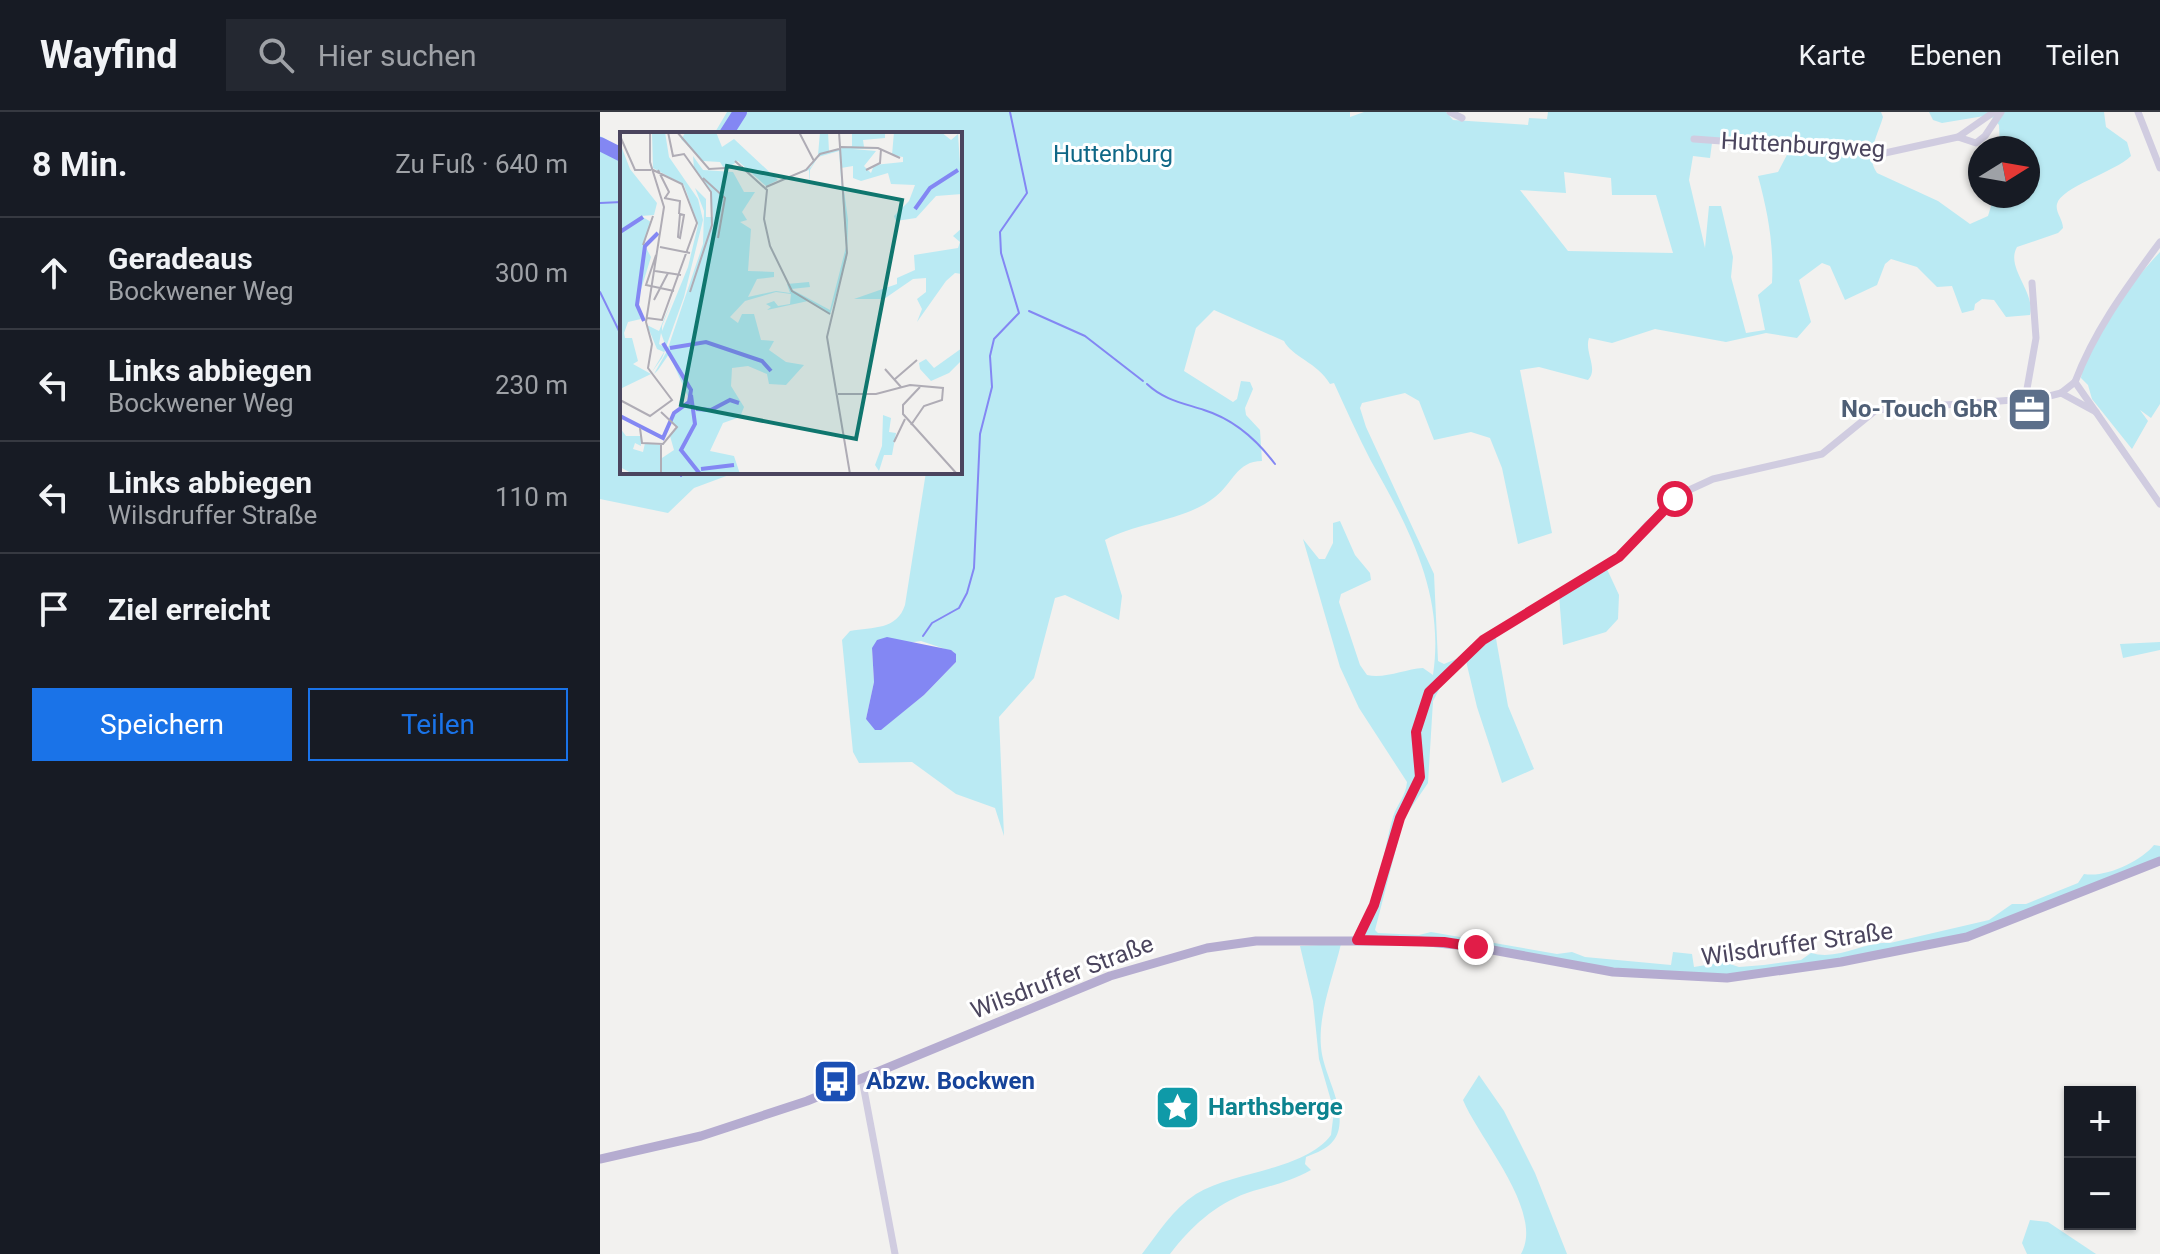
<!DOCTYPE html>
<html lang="de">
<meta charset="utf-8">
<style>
body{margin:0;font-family:Roboto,sans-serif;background:#242831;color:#f1f3f6}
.controls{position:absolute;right:24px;bottom:24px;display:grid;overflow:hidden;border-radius:0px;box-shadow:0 2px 6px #0004}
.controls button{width:72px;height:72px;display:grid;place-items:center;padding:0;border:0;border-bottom:2px solid #363941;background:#171b24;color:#f1f3f6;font:40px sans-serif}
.compass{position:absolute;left:1368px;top:24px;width:72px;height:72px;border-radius:50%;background:#171b24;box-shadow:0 2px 6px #0004;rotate:79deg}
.stop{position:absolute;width:24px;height:24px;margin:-18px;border:6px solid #e11d48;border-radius:50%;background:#fff}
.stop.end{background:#e11d48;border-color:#fff;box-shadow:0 2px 8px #0008}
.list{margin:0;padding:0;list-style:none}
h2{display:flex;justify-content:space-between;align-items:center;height:104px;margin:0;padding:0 32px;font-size:34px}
h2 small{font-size:26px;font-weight:400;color:#9ea1a6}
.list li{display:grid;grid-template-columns:52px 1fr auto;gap:24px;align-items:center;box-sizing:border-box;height:112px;padding:0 32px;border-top:2px solid #363941}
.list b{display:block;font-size:30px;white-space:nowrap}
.list p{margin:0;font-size:26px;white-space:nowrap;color:#9ea1a6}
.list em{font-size:26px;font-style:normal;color:#9ea1a6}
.actions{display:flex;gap:16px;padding:24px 32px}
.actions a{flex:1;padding:18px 0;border:2px solid #1a73e8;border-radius:0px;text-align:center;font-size:28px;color:#1a73e8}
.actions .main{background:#1a73e8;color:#fff}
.icon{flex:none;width:44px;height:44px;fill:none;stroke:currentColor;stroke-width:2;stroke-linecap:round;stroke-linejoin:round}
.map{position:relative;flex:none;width:1560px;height:1142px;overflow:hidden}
header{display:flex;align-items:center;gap:48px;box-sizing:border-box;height:112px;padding:0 40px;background:#171b24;border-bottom:2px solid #363941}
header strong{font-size:38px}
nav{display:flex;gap:44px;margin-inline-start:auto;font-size:28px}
.search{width:560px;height:72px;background:#242831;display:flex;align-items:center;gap:20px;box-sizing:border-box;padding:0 28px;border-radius:0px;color:#9ea1a6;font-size:30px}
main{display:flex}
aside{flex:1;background:#171b24}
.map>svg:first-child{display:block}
.green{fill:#baeaf3;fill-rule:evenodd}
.water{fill:#8387f3}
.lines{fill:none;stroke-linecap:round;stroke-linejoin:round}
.stream{stroke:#8387f3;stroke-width:2}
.river{stroke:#8387f3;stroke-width:14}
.minor{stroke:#d0cce0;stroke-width:7}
.major{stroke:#b5acd0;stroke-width:9}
.route{stroke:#e11d48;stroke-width:10}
.labels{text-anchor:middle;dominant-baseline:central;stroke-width:6;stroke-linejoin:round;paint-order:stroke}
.street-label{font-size:24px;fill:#4b455e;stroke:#fff}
.park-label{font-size:24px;fill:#0f6786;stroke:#fff}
.service-label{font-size:24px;font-weight:bold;fill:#4e5e75;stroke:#fff;text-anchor:end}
.transit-label{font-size:24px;font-weight:bold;fill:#164399;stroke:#fff;text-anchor:start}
.culture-label{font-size:24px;font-weight:bold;fill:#0d838f;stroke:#fff;text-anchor:start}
.inset-river{fill:none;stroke:#8387f3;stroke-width:4}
.inset-road{fill:none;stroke:#afacb5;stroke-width:2}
.view{fill:#0f766e;fill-opacity:0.15;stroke:#0f766e;stroke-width:4}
.inset-edge{fill:none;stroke:#4b455e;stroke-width:4}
</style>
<header>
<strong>Wayfind</strong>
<div class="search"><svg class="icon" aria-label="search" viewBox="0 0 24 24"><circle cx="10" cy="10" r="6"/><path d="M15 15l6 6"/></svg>Hier suchen</div>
<nav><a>Karte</a><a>Ebenen</a><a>Teilen</a></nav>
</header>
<main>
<aside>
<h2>8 Min.<small>Zu Fuß · 640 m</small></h2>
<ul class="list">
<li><svg class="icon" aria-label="ahead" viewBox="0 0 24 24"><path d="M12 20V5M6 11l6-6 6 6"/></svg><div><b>Geradeaus</b><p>Bockwener Weg</p></div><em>300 m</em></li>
<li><svg class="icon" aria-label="left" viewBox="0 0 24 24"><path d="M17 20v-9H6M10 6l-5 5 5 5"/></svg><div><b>Links abbiegen</b><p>Bockwener Weg</p></div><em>230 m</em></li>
<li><svg class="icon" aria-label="left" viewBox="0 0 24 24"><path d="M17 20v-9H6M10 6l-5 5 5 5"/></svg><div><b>Links abbiegen</b><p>Wilsdruffer Straße</p></div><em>110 m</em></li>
<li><svg class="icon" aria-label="arrive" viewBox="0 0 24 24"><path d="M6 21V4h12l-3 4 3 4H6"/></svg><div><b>Ziel erreicht</b></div></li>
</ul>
<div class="actions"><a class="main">Speichern</a><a>Teilen</a></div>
</aside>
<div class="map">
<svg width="1560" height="1142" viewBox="0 0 1560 1142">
<rect width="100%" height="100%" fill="#f2f1ef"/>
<!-- green -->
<g class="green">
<path d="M127,0H750V5L764,0H846L853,8L928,13L929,6L947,7L948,0H1281L1283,5C1277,25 1265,44 1277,61L1338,89L1370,112L1388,104L1394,84H1428V36H1400L1399,13L1390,3L1342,11L1333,8L1329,0H1504L1506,15L1527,30L1531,44C1515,60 1461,75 1457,92C1455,100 1463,107 1463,116L1458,121L1417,135C1405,156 1436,180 1430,203L1406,205L1394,188L1382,187L1375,192L1374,198L1362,201L1352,174L1337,175L1317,155L1291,147L1285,152L1277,173L1245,188L1230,154L1222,151L1199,168L1211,210L1197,226L1166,221L1126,230L1055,217L1012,231L989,226C984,240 999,257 988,268L939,255L920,258L952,421L918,432L902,356L890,326L871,320L834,328L819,289L805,281L762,291L760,296L766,315L834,462L838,549L844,552L866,543L895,521L908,594L934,657L902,671L877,595L866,549L842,572L833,589L828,671L804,706L775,818L778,821L819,823L831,820L957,842L972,840L985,845L1071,853L1073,840L1092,842L1094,855L1124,850L1139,855L1164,853L1201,848L1211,841C1239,849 1265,829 1290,831L1389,808L1412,792H1426L1478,771L1484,762C1506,766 1541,749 1554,733L1560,734V749L1392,818L1162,862L1052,864L876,835L751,828C780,795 781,745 793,705C797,692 806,684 807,670L759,596L740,555L703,427L719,447H725L733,431V411L740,409L755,443L770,461L771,468L741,482L739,490L760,553L767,563C785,567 805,557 823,556L833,563C845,482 809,416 771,349C758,324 746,297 734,271L730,272C718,251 691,244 684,229L614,198L596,216L584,259L633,290L637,287L641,269L650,270L653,277L645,296L646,303L660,318L662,349C637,349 633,371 615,385C585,409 538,410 505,428L522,484L519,508L465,483L455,486L434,566L399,605L404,724L395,696L356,682L312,650L259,651L253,640L242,528L250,519C273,515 297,518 305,493L326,360H360V22H114ZM1112,31L1190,37L1178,60L1158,64C1168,101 1174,133 1172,171L1158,183L1165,218L1146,221L1131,165L1133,145L1121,94H1109L1105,136L1089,68L1093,44L1110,46ZM964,60L1011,66L1012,83H1056L1073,141L968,139L920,78L966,81ZM321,529L354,540L356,550L324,583L281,617L266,607L274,570L272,536Z"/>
<polygon points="0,24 22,36 22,360 137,360 94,376 68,401 0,387"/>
<path d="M1560,140V292L1551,306L1540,298L1548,309L1532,337L1492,287L1488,273L1481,266C1485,226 1533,169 1560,140Z"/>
<polygon points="1006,455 1019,483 1018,507 1006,520 963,533 959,483"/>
<polygon points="1560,530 1560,538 1523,546 1520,532"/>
<path d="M741,832C733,865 718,902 721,935C723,962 746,994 738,1020C733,1035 719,1040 706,1045L705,1052L711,1058C688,1071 671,1073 647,1081C614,1093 591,1115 570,1142H542C558,1121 573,1097 596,1082C633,1059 704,1059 731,1023L734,999L719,947L713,889L700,834Z"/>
<path d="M879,963L904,999L935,1061L967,1142H921C945,1100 879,1027 863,988Z"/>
<polygon points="1430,1108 1448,1110 1496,1142 1427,1142 1422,1131"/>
</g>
<!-- water -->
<polygon class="water" points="287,525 351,538 356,542 356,550 324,583 281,618 275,618 266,607 274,570 272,536 277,528"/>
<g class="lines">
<!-- stream -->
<g class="stream">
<polyline points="0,91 22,90"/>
<polyline points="0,180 22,225"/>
<polyline points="429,199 485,224 543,269"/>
<path d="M547,272C564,288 583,291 604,298C633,307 657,328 675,352"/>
<polyline points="81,364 83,360"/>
<polyline points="323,524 332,511 359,496 367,481 374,456 380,322 392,275 390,244 394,227 419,201 401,141 400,120 427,81 410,0"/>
</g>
<!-- river -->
<g class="river">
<polyline points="126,22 140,0"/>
<polyline points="0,32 22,43"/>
</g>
<!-- minor -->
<g class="minor">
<polyline points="850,0 862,6"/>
<polyline points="1538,0 1560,56"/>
<polyline points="1358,25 1376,31 1385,24 1401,0"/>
<polyline points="1094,27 1285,41 1358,25 1394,0"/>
<path d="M1475,270C1495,217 1527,175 1560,130"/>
<polyline points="1475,270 1560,392"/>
<polyline points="1461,281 1496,300"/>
<polyline points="1425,288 1436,226 1432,171"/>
<polyline points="757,828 774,793 800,706 820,665 816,620 829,580 883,528 1019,445 1047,413 1087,379 1113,367 1222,342 1276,298 1442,286 1461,281 1475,270"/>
<polyline points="262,967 295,1142"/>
</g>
<!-- major -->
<polyline class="major" points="0,1047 101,1024 207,989 510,864 607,836 656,829 819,829 876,835 1013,860 1127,866 1241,850 1367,825 1560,749"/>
</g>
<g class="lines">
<!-- route -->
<polyline class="route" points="876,835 844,830 757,828 774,793 800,706 820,665 816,620 829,580 883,528 1019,445 1075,387"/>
</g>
<!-- icons -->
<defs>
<symbol id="office-square" viewBox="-11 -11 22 22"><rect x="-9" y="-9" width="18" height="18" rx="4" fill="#5c6f8a" stroke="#fff"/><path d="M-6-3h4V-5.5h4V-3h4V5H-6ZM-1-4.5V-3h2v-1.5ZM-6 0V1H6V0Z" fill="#fff"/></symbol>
<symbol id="bus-square" viewBox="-11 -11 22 22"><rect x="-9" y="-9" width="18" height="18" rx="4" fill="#1a4fb4" stroke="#fff"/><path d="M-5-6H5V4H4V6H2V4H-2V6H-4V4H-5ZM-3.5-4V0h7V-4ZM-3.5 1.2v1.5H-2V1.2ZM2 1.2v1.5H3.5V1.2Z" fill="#fff"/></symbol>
<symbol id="sight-square" viewBox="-11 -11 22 22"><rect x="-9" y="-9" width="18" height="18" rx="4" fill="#0f9aa8" stroke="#fff"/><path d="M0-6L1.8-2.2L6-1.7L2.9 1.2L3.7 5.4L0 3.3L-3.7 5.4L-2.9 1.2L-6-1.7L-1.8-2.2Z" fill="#fff"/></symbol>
</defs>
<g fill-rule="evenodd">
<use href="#office-square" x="1404" y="272" width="51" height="51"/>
<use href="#bus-square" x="210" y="944" width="51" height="51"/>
<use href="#sight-square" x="552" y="970" width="51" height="51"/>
</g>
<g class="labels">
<!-- street labels -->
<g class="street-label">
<text transform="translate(1203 33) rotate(3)">Huttenburgweg</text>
<text transform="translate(1197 832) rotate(-8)">Wilsdruffer Straße</text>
<text transform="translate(462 865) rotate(-21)">Wilsdruffer Straße</text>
</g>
<!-- park labels -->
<g class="park-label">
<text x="513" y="42">Huttenburg</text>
</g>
<!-- service labels -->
<g class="service-label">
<text x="1398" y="297">No-Touch GbR</text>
</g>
<!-- transit labels -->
<g class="transit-label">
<text x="266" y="969">Abzw. Bockwen</text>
</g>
<!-- culture labels -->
<g class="culture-label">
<text x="608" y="995">Harthsberge</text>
</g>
</g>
<!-- overview -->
<g transform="translate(20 20)">
<rect width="342" height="342" fill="#f2f1ef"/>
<path d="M32,0H45L49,25L78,67L83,88L64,165L46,215L41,201L39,212L46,216L42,226L32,240L44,220L37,217L27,193L39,199L53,166L42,194V199L68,135L78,93L64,53L33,36ZM66,0H96L102,15L114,7L158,48L146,54L118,29L105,38L100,30L83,29L61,7ZM200,0H208L209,19L232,14V0H265V6L243,8L244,15L261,17H233L256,19L244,34L251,41L254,33L283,30V25L272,23L274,0H321L331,8L338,2L342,62L316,64L296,86L276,89L274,84L289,69L295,53L271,52L268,41L241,49L233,46V34L221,36L228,88L227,126L210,183L188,169L147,178L151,175L146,172L154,169L158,174L170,172L171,162L156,160L125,169L110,185L118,191L122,182H134L141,208L154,209L149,218L166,230L184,233L166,253L149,252L147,242L128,234L112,236L111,254L124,275L120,285L103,291L90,319L114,324L120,342H13L0,335V296L6,304H21V314L15,311L13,317L23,320L25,311L41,313L42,326L54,318L50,304L57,295L50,289L52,282L69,267L49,222L38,238L34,242L47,219L83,112L84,79L75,56L86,67V85H93L91,58L74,37L73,24L83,38L113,40L124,60H135L122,80L127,88L120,90L131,97L128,139L154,140V145L137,147L128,165L156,159L170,161L167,152L189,150L190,155L171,157L210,178L226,115L219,19L198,25L190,38V56L189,38L159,49L191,35L198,23ZM0,11L10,37L37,71L34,83L21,84L31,90L24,112L31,125L16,174L21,187L8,190L4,201L5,206H12L18,229L13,232L31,242L0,257ZM342,96V142L335,141L326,149L297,190L302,177L297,167L306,160V146L293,147L264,167H234L277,152V146L295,138L294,123L338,116L340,110L333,104ZM342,216V228L329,241L311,249L300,237L299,231L306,227L314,236ZM263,283L271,286L269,300L276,301L272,323H264L259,339L255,333L262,314Z" fill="#baeaf3"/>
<path class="inset-river" d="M295,77L310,56L338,38M0,100L23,85M24,189L17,173L25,114L38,101M50,216L86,210L142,229L151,239M71,263L75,292L61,318L80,342M76,277L91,278L110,268L119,271M0,284L43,306L54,281L69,270L71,258L43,211M81,337L114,333"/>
<path class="inset-road" d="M48,0L53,24L64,22L91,60L92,93L70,160M57,0L89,37L123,35M179,0L194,29M219,0L227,121L207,205L230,342M0,4L15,38H31M221,15L258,16L280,26M115,29L147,58L144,87L150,114L172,159L210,182M38,38L49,60L45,66M246,38L260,31L261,17M83,46L105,66L98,106M146,55L186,38L200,22L219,17M44,66L60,69L59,82M60,82L64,83L60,106L58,105ZM23,113L33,84M40,115L70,121M36,123L26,153L54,159M35,139L61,143M34,168L48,141M27,186L42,188L77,91L62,52L31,37M265,237L281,255M275,247L297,228M300,255L283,273V282L337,342M218,262H256L290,253L323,256L322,268L304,274L291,293M0,268L30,284L52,268L28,236L32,212L26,190L44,75L30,30V0M20,296L22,311L43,312L57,295L41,280M274,310L285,287M41,313V342"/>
<path class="view" d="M107,34L282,68L236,307L61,273Z"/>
<rect width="342" height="342" class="inset-edge"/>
</g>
</svg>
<div class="controls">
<button>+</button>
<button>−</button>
</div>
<svg class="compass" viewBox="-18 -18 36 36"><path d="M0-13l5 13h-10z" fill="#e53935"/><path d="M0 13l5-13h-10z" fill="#9ea1a6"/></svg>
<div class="stop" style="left:1075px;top:387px"></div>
<div class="stop end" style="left:876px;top:835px"></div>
</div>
</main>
